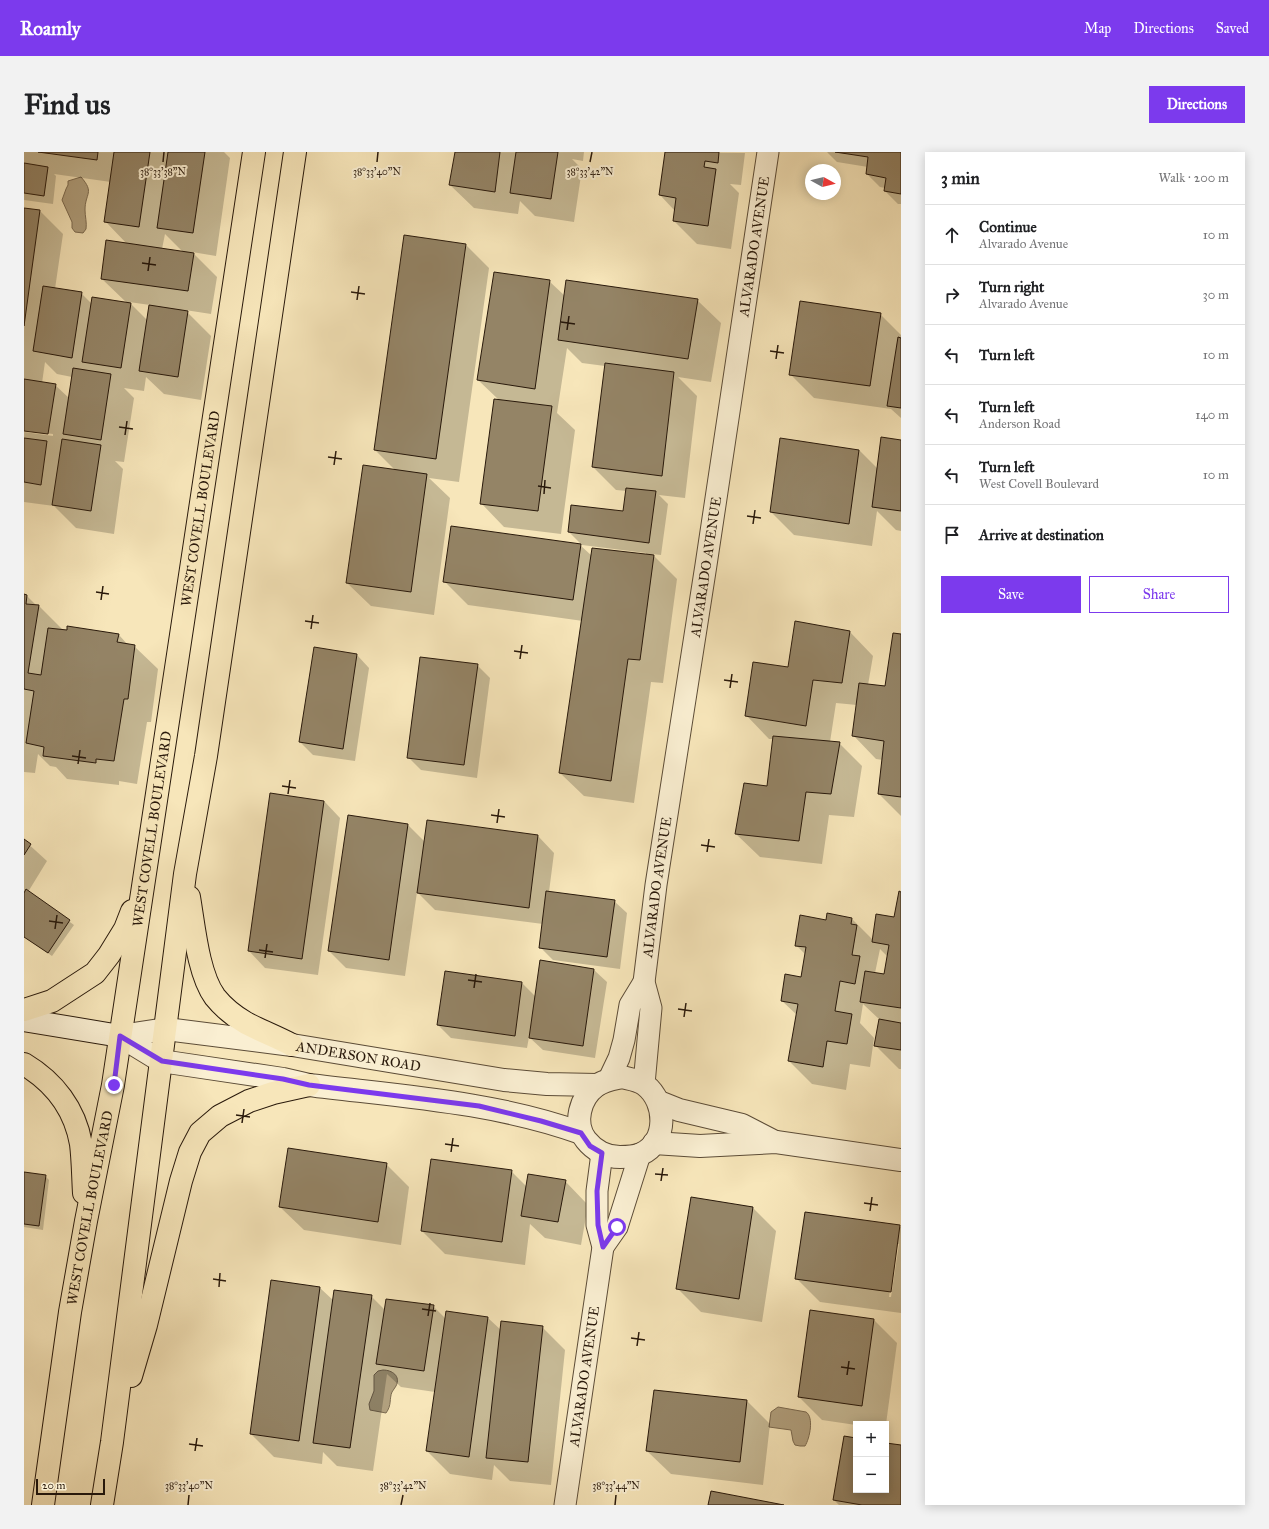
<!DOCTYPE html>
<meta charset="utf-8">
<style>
body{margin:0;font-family:"IM FELL Great Primer",serif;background:#f2f2f2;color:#202124}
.controls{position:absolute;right:12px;bottom:12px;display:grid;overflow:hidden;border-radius:0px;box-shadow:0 2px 10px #0003}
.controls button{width:36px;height:36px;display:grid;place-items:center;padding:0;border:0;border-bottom:1px solid #e0e0e0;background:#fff;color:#202124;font:20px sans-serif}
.compass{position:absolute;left:781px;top:12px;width:36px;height:36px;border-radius:50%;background:#fff;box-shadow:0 2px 10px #0003;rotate:98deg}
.scale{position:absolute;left:12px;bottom:10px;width:69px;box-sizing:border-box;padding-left:4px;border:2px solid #29190b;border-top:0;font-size:11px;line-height:14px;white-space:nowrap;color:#29190b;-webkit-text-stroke:3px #faefd2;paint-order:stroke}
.stop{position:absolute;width:12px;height:12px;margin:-9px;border:3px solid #7c3aed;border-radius:50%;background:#fff}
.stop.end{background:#7c3aed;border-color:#fff;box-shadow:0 1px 4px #0008}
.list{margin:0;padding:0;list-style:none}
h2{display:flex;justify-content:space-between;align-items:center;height:52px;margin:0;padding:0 16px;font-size:17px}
h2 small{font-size:13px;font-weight:400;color:#757577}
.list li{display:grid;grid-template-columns:26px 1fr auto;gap:12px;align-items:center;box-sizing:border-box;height:60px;padding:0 16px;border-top:1px solid #e0e0e0}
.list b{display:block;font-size:15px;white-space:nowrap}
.list p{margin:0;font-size:13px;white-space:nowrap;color:#757577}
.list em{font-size:13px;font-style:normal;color:#757577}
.actions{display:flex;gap:8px;padding:12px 16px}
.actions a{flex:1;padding:9px 0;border:1px solid #7c3aed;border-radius:0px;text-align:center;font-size:14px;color:#7c3aed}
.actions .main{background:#7c3aed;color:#fff}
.icon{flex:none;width:22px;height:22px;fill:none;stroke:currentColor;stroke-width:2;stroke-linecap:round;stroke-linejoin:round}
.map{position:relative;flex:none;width:877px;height:1353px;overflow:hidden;border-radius:0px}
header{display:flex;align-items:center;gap:24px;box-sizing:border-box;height:56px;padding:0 20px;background:#7c3aed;color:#fff}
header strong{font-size:19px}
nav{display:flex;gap:22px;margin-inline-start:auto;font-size:14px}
.intro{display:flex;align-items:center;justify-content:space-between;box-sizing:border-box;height:96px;padding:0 24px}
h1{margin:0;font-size:28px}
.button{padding:10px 18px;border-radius:0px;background:#7c3aed;color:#fff;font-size:14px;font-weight:700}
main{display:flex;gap:24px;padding:0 24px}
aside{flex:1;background:#fff;border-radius:0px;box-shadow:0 2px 10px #0003}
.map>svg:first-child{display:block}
.water{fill:#b1a07e;stroke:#7b6a50}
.shadow{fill:#0003;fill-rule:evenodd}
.building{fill:#948466;stroke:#29190b}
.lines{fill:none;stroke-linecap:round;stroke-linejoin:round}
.minor-casing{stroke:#5c4c37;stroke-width:23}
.tertiary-casing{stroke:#5c4c37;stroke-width:24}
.secondary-casing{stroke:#29190b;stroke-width:24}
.primary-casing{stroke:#29190b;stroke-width:24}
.minor{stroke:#faefd2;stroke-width:21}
.tertiary{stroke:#faefd2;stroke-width:22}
.secondary{stroke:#faefd2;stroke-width:22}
.primary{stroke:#f7e6ba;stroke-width:22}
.route{stroke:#7c3aed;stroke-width:5}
.ticks{fill:none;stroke:#29190b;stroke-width:1.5}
.labels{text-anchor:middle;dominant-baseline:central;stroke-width:4;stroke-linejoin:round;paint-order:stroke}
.street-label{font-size:14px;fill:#29190b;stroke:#faefd2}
.ticks-label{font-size:10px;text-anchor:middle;fill:#29190b;stroke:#faefd2;stroke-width:4;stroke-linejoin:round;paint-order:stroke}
</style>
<header>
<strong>Roamly</strong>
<nav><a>Map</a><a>Directions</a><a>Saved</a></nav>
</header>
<div class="intro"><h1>Find us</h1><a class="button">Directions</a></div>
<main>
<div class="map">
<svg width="877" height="1353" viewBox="0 0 877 1353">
<rect width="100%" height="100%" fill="#f7e6ba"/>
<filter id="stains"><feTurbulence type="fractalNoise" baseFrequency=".005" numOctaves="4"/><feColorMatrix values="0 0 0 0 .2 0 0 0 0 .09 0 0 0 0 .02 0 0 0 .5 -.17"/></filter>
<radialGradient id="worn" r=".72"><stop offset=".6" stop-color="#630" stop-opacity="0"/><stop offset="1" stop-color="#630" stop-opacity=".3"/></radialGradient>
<!-- water -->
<g class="water">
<path d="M57,25C71,41 61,41 61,58C61,64 63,71 62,77L59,81L51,80L48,76V70L38,48L42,37L44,33V29Z"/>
<path d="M359,1218C368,1218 377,1224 372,1234C371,1236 369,1238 368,1240C365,1247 368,1253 362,1261L346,1258L345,1252L350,1239V1223L354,1219Z"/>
<path d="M754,1255L782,1260C790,1265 786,1286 781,1294H776L771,1293L769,1289L767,1278L745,1275L747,1260Z"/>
</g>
<!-- shadow -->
<g class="shadow">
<path d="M0,0H200L206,6L192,104L168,100L193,125L187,162L161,158L187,184L177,248L140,242L122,225L120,239L100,236L110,246L100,310L91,309L99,317L90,382L52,376L30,354L0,350V280L29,284V282L0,278V57L16,59L39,82L31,137L57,141L68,152L103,151L78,127L104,93L81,69L87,30L30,22L32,24L29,52L0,48ZM141,82L159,100L138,97ZM105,150L126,153L124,169ZM21,210L33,222L48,225L45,246L31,233L18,231Z"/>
<polygon points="432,0 560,0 559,9 548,7 558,17 550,70 511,64 496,49 494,62 450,56 426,33"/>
<polygon points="642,0 721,1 717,33 706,32 715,41 707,97 673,92 650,69 651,59 636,43"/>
<polygon points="803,0 877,0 877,52 874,52 861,39 861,36 856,35 843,22 844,15 813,10"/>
<polygon points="442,93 465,116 435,330 405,326 426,346 410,463 347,454 323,431 372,319 351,298"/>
<polygon points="525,129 541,144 673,148 697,171 687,230 654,225 673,244 661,346 635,343 644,352 637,403 628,402 653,427 639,531 627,530 610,651 560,644 536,621 559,469 444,453 420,429 556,393 568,404 622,403 622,401 558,393 545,380 600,360 603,339 592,338 569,315 581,214 558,211 543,196 533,261 551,278 537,382 480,375 457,351 475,248 454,228"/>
<polygon points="856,162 877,183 877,266 867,257 790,246 766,222"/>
<polygon points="757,288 835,298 854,317 877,289 877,379 872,378 853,359 848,394 770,383 747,360"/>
<polygon points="0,443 3,444 13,454 15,454 38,477 38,479 95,483 104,493 110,494 134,517 127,570 123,570 113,632 95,629 95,633 43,627 32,615 26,614 14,602 11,621 0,620"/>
<polygon points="826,480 849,504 844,533 862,535 877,483 877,664 855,642 859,608 852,607 829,583 833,553 812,551 806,590 815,591 838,614 830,665 805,663 798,712 736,705 712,682 744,635 750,587 745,587 722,563 765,516"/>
<polygon points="333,503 345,516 331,609 289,603 276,590"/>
<polygon points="453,513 466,526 453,626 397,618 384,605"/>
<polygon points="300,649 316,666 294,823 241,816 225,799"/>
<polygon points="384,673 401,690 514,684 530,701 525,740 590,749 603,761 596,817 529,808 516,795 519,772 411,758 393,740 381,824 322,816 305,799"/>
<polygon points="0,688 23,709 4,740 50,773 28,804 0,785"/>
<path d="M877,741V917H875L852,894L856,868L839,852L836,871L850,886L846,915L826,912L822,938L788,932L765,909L773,863L758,849L778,826L781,802L772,793L802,769L828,767L849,788L871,766ZM856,797L864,805L861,823L851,821Z"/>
<polygon points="570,818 583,830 571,906 519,898 505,885 503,896 427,886 414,873 422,820 498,831 512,845"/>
<polygon points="362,1012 385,1035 377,1093 280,1078 256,1055"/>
<polygon points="487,1019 503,1035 541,1029 564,1053 557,1093 521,1086 506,1072 501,1113 421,1102 398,1079"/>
<polygon points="0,1021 21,1024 25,1028 19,1078 0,1075"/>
<polygon points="668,1046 729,1056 752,1079 738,1170 677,1160 654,1137"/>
<path d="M781,1061L877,1075V1161L796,1150L772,1126ZM873,1092H875L867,1145H865Z"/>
<polygon points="248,1129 296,1136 310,1149 347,1144 361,1158 409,1154 422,1167 423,1160 464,1166 477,1178 518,1175 541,1198 527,1333 486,1329 470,1313 468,1328 426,1322 403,1299 411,1240 377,1235 363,1222 349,1319 313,1314 299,1300 298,1312 250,1305 227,1282"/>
<polygon points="850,1168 873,1191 862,1272 832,1273 798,1268 775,1245"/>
<polygon points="723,1249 746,1272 739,1333 647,1322 623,1299"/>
<polygon points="832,1287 832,1338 862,1338 862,1292 877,1294 877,1353 815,1353 810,1348"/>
</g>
<!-- building -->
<g class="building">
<polygon points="14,0 74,0 73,8"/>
<polygon points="90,0 126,0 115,75 80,70"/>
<polygon points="144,0 181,0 169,81 133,76"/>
<polygon points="431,0 476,0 471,40 425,33"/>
<polygon points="492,0 534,0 527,47 486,41"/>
<polygon points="641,0 695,0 694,11 681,9 680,15 692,17 684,74 649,69 652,46 635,43"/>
<polygon points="811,0 877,0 877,42 860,39 862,26 842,22 844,5"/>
<polygon points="0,11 24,15 20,44 0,41"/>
<polygon points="0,56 16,58 0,174"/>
<polygon points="380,83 442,92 412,307 350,298"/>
<polygon points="82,88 170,101 164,139 77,127"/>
<polygon points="470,120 526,128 511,237 453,228"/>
<polygon points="542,128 674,147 664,207 534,188"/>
<polygon points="19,134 58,140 48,206 9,199"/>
<polygon points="68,145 107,151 97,216 58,210"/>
<polygon points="776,149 857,161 846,234 765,223"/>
<polygon points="125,153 164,159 154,225 115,219"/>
<polygon points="874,185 877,186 877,256 863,254"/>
<polygon points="581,211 650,220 638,324 568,315"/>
<polygon points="49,216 87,222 77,288 39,282"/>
<polygon points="0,227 32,232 24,282 0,279"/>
<polygon points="470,247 528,254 514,359 456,352"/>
<polygon points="857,285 877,288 877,359 848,355"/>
<polygon points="0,286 23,289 17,333 0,330"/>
<polygon points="756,286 835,298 825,372 746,360"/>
<polygon points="38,287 77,293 67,359 28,353"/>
<polygon points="339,313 403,322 387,440 322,431"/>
<polygon points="602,336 632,339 625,391 544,380 547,353 599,359"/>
<polygon points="427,374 557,392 549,448 419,430"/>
<polygon points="568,396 630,403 616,508 604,507 587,629 535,621"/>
<polygon points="0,442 3,443 2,452 15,453 4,521 17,523 24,476 43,478 43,474 95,482 93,490 111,493 104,547 100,547 90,609 72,607 72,611 19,604 20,595 2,591 10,539 0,537"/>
<polygon points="771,469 826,479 818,531 789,528 782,574 721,564 729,510 764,515"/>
<polygon points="869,481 877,482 877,645 854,642 860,589 828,584 835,531 861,534"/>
<polygon points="290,495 333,502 319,597 275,590"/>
<polygon points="396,505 454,512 440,613 383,606"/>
<polygon points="749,584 816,590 807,642 782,640 775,689 711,682 720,631 743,634"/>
<polygon points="246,641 300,649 278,807 224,799"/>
<polygon points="324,663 384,672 365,808 304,799"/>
<polygon points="403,668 514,683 505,756 393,741"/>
<polygon points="0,687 7,692 0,703"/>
<polygon points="2,737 46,768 24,801 0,785 0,741"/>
<polygon points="522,739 591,748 583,805 515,796"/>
<polygon points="875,739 877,740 877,856 836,850 841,819 860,822 865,793 848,790 852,762 870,765"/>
<polygon points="803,761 828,766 827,772 833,773 828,803 836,804 831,832 816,829 811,859 828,862 823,892 803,889 799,915 764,909 774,852 757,849 761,822 777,825 782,795 771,794 776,763 802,768"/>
<polygon points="516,808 570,817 559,894 505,886"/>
<polygon points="421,819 498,830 491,884 413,873"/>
<polygon points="855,867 877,871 877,898 850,894"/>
<polygon points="264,996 363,1011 354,1070 255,1055"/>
<polygon points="407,1007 488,1018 478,1090 397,1079"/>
<polygon points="0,1020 22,1023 15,1074 0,1072"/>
<polygon points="504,1022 542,1028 534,1070 497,1064"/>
<polygon points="667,1045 729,1055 715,1147 652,1137"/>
<polygon points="781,1060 876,1073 867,1140 771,1127"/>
<polygon points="247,1128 296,1135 275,1289 226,1282"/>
<polygon points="310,1138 348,1143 326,1296 289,1291"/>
<polygon points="362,1147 410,1153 400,1219 352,1212"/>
<polygon points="786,1158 850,1167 838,1254 774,1245"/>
<polygon points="422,1159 464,1165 445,1305 402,1299"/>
<polygon points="477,1169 519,1174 504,1310 462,1306"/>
<polygon points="630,1238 723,1248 716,1310 622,1299"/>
<polygon points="820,1284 832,1286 832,1338 862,1338 862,1291 877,1293 877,1353 838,1353 809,1348"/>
<polygon points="687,1339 760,1353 684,1353"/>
</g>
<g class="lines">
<defs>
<g id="minor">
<polyline points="585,927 595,906 600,888 606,853 620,830"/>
<path id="s1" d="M620,932L627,856L620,830L632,733L682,413L744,0"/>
<polyline points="579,1095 593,1075 616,1002"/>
<path id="s2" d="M541,1353L579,1095L573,1073V1039L578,1001"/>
</g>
<g id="tertiary">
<path id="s3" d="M96,884L142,877L268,893L480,928L523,932L573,933"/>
<path d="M96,884L137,909L259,927L285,933C374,944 472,950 557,981"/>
<path d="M598,925C606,927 615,928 621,933C643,950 644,990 617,1002C610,1005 603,1005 596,1005C582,1005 570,998 562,988C549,971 556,946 572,934C580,928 589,927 598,925Z"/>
<polyline points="635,950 655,958 718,973 751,990"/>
<polyline points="630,991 676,994 752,990 877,1008"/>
</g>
<polyline id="secondary" points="0,868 96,884"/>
<g id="primary">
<path d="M165,745C170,774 174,822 191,845C199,855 210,864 222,871C237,879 253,885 268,893"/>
<polyline points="0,858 28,849 71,821 85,803 101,777 108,759"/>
<path d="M0,912C30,930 51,957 57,992C59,1008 59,1025 60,1041"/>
<polyline points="107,1224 122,1173 157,1029 166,1000 176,981 196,964 225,949 249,941 285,933"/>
<path id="s4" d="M19,1353L46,1160L62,1069L89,933L230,0"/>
<polyline points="78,1353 88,1290 161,722 182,604 271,0"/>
</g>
</defs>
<!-- minor casing -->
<use href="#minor" class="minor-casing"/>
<!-- tertiary casing -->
<use href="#tertiary" class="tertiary-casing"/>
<!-- secondary casing -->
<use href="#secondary" class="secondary-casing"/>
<!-- primary casing -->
<use href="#primary" class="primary-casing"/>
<!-- minor -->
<use href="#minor" class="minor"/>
<!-- tertiary -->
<use href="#tertiary" class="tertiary"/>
<!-- secondary -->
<use href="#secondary" class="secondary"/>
<!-- primary -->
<use href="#primary" class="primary"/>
</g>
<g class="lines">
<!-- route -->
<polyline class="route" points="90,933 96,884 138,909 259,927 285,933 455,954 517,969 557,981 566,994 578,1001 573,1039 574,1073 579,1095 593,1075"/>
</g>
<!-- ticks -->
<path class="ticks" d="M139,10L140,0M353,10L354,0M566,10L568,0M118,111L132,113M124,119L126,105M327,140L341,142M333,148L335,134M537,170L551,172M543,178L545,164M746,199L760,201M752,207L754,193M95,275L109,277M101,283L103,269M304,305L318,307M310,313L312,299M514,334L527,336M520,342L521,328M723,364L737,366M729,372L731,358M72,440L85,442M77,448L79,434M281,469L295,471M287,477L289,463M490,499L504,501M496,507L498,493M700,528L714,530M706,536L708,522M48,604L62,606M54,612L56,598M258,634L272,636M264,642L266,628M467,663L481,665M473,671L475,657M677,693L691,695M683,700L685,687M25,769L39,771M31,777L33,763M235,798L249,800M241,806L243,792M444,828L458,830M450,836L452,822M654,857L668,859M660,865L662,851M212,963L226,965M218,971L220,957M421,992L435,994M427,1000L429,986M631,1022L644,1023M637,1029L639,1016M840,1051L854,1053M846,1059L848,1045M189,1127L202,1129M195,1135L196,1121M398,1157L412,1159M404,1164L406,1151M607,1186L621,1188M613,1194L615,1180M817,1215L831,1217M823,1223L825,1209M165,1292L179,1294M171,1299L173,1286M164,1353L165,1343M377,1353L379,1343M591,1353L592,1343"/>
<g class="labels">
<!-- street labels -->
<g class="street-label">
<text stroke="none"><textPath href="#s1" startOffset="847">ALVARADO AVENUE</textPath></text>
<text stroke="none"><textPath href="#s4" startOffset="1009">WEST COVELL BOULEVARD</textPath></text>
<text stroke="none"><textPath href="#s1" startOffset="523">ALVARADO AVENUE</textPath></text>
<text stroke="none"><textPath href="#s4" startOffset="685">WEST COVELL BOULEVARD</textPath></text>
<text stroke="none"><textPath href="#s1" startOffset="199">ALVARADO AVENUE</textPath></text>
<text stroke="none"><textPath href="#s3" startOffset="241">ANDERSON ROAD</textPath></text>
<text stroke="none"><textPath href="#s4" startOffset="301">WEST COVELL BOULEVARD</textPath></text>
<text stroke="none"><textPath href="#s2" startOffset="130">ALVARADO AVENUE</textPath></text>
</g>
</g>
<g class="ticks-label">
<text x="139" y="23">38°33'38"N</text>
<text x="353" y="23">38°33'40"N</text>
<text x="566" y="23">38°33'42"N</text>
<text x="165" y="1337">38°33'40"N</text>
<text x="379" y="1337">38°33'42"N</text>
<text x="592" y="1337">38°33'44"N</text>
</g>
<rect width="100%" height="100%" filter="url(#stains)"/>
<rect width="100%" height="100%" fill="url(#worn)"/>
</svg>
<div class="controls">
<button>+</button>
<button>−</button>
</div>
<svg class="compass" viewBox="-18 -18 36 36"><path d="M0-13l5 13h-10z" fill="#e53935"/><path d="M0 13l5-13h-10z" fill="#757577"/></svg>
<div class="scale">20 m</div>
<div class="stop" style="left:593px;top:1075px"></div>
<div class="stop end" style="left:90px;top:933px"></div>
</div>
<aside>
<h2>3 min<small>Walk · 200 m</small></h2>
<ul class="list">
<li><svg class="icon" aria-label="ahead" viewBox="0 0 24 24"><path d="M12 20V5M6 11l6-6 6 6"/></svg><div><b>Continue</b><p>Alvarado Avenue</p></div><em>10 m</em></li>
<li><svg class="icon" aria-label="right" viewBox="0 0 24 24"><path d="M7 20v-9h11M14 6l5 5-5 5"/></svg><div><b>Turn right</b><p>Alvarado Avenue</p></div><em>30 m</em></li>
<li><svg class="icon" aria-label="left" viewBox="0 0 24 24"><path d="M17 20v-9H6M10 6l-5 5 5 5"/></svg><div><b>Turn left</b></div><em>10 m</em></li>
<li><svg class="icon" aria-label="left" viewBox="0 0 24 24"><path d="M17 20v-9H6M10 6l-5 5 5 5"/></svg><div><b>Turn left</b><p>Anderson Road</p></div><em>140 m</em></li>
<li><svg class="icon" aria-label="left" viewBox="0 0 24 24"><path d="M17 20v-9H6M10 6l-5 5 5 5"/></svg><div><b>Turn left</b><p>West Covell Boulevard</p></div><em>10 m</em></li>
<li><svg class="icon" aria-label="arrive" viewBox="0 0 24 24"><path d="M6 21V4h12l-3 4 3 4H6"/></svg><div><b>Arrive at destination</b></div></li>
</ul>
<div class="actions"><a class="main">Save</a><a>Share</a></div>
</aside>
</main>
